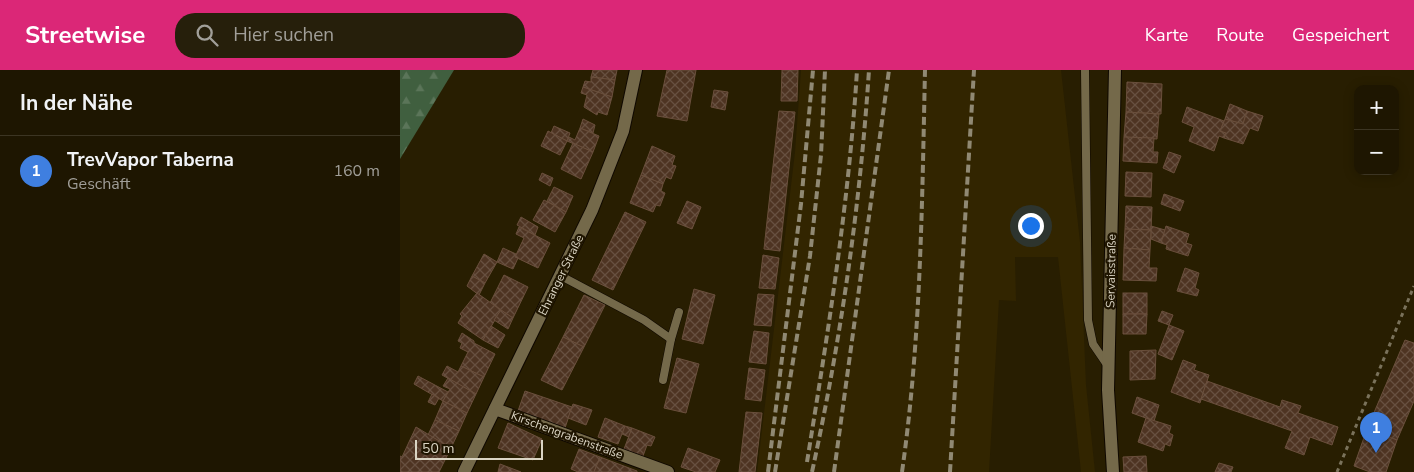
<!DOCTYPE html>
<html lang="de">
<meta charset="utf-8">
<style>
body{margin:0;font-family:"Nunito Sans",sans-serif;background:#261f0b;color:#f1f3f6}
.controls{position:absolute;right:15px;top:15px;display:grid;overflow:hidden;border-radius:10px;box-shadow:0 2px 12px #0003}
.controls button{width:45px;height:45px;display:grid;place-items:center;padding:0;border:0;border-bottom:1px solid #3c3523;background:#1e1601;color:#f1f3f6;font:25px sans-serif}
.scale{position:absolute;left:15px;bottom:12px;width:128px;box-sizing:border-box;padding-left:5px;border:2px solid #dad4c3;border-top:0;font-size:14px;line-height:18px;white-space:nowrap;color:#dad4c3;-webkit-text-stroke:4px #1f1500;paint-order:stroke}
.you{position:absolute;left:630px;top:155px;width:18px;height:18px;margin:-12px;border:4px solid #fff;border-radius:50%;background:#1a73e8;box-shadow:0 0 0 8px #1a73e833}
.badge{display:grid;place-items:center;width:32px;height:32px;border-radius:50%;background:#db2777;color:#fff;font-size:16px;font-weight:700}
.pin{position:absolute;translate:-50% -41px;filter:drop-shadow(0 1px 2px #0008)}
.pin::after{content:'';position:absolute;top:26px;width:18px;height:15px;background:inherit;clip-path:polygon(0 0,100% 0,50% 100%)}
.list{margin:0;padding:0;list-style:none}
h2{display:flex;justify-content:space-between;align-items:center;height:65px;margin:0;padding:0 20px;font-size:21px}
h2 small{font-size:16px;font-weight:400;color:#a19f99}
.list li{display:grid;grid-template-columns:32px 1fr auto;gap:15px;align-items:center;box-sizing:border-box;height:70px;padding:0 20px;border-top:1px solid #3c3523}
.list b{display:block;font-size:19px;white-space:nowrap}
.list p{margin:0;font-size:16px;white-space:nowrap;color:#a19f99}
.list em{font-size:16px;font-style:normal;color:#a19f99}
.icon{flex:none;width:28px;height:28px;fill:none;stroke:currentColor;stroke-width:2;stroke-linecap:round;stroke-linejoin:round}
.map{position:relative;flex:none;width:1014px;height:402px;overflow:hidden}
header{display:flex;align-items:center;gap:30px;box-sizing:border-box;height:70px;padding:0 25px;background:#db2777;color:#fff}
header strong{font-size:24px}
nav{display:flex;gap:28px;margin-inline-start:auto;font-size:18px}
.search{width:350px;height:45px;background:#261f0b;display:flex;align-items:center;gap:12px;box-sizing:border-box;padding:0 18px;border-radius:20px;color:#a19f99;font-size:19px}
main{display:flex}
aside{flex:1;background:#1e1601}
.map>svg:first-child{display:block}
.built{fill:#322500}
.forest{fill:url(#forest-firs)}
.building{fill:url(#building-cross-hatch);stroke:#6a4f3c}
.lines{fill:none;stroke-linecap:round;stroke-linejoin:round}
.lane-casing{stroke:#0f0800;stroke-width:9}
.street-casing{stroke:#0f0800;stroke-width:14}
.path{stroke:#7a725b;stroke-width:3;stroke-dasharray:4 4;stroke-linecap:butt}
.lane{stroke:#74694a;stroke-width:8}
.street{stroke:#74694a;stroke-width:12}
.rail{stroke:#908973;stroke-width:4;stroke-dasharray:8 4;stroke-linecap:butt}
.labels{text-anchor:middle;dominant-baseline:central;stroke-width:4.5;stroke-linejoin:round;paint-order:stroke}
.street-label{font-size:12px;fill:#dad4c3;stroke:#1f1500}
</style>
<header>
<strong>Streetwise</strong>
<div class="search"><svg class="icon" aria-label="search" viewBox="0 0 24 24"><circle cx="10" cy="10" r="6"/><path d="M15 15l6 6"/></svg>Hier suchen</div>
<nav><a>Karte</a><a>Route</a><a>Gespeichert</a></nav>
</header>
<main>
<aside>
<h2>In der Nähe<small></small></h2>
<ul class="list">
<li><span class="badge" style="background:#3f7fe0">1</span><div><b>TrevVapor Taberna</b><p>Geschäft</p></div><em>160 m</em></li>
</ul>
</aside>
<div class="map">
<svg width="1014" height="402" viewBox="0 0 1014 402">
<defs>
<pattern id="forest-firs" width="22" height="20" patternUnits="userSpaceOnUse" patternTransform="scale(1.25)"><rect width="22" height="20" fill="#405f3f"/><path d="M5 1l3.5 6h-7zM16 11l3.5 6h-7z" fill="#5b7559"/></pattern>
<pattern id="building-cross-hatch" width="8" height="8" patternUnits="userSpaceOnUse" patternTransform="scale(1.25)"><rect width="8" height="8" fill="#4e3422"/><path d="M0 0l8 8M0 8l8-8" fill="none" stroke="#675040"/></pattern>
</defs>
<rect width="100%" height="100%" fill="#281e01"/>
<!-- built -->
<polygon class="built" points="401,0 661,0 680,172 686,315 695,402 681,402 658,187 615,187 616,231 599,230 589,402 357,402 395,82"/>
<!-- forest -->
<polygon class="forest" points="0,0 54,0 0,89"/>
<!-- building -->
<g class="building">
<polygon points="193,0 217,0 215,10 191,7"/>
<polygon points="267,0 296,0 287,51 257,46"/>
<polygon points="382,0 398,0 397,31 381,31"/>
<polygon points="191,7 215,10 212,27 183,17 185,11 191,12"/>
<polygon points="727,12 762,14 761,44 726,42"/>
<polygon points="183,17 212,27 207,45 198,42 197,45 184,37 187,25 181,23"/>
<polygon points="314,20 328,22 325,40 311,37"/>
<polygon points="830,34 847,41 843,54 825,49"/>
<polygon points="787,37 824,51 820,61 826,63 824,68 819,66 814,81 789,71 794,57 782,52"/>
<polygon points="379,41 395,42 380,181 364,179"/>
<polygon points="847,41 863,46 858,61 850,58 843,74 824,68 826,63 820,61 825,49 843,54"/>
<polygon points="726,42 759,44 757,69 724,67"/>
<polygon points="183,49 195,55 193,63 180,58"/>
<polygon points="154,56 170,63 167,71 151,63"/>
<polygon points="180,58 199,66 193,82 167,71 169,67 175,70"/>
<polygon points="148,61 167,71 160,85 141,76"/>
<polygon points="724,67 754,68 753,82 758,82 757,93 723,91"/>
<polygon points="173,73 193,82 181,109 161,99"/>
<polygon points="252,76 275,86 272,95 276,96 271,109 266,107 263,114 241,105"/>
<polygon points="769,82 781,86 774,103 763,98"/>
<polygon points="726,102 752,103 751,127 725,126"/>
<polygon points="142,103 153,108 150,116 139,110"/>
<polygon points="241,105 263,114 261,121 265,123 260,136 256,135 253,142 230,133"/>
<polygon points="154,117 173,126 166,142 147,131"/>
<polygon points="764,124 784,131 780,141 761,134"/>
<polygon points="144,130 166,142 155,162 133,150"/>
<polygon points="287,131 301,137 292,159 277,153"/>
<polygon points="726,136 752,137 751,160 725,159"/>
<polygon points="225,142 246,152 213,220 192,210"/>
<polygon points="121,147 138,157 135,165 117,155"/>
<polygon points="751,156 765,160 761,173 751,169"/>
<polygon points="766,156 789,164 786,173 792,175 788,186 766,179 767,175 761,173"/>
<polygon points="119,157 150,173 138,198 115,187 124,168 116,164"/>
<polygon points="725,159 751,160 750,180 724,178"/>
<polygon points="103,178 116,184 115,187 118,188 113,199 97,192"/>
<polygon points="724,178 750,180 749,198 757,198 756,211 723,210"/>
<polygon points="84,184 97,192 85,213 72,206"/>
<polygon points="363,185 379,188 375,219 359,218"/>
<polygon points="785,198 799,203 795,218 799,220 797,226 777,221"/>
<polygon points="104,205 128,217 113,248 90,233"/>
<polygon points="72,206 85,213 79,225 67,216"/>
<polygon points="294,219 315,225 303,274 282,269"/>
<polygon points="77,223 101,240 83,270 58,253 62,246 60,244"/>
<rect x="723" y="223" width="24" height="21"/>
<polygon points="358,224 374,225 371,256 354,255"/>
<polygon points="184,225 205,235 184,277 163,267"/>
<polygon points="101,240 113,248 108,259 94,250"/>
<polygon points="762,241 773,245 769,255 758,251"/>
<polygon points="723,244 747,244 746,264 723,264"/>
<polygon points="769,255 784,261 772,290 758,284"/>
<polygon points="91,256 105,265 98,278 83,270"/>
<polygon points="354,261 369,263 366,294 349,292"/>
<polygon points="62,263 74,271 74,273 95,284 84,307 61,296 68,282 60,278 62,273 58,271"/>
<polygon points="163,267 184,277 162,320 141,310"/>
<polygon points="1005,270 1014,273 1014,331 997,370 967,359"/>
<polygon points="756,280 755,309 730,310 730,281"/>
<polygon points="277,288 299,294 286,343 264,338"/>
<polygon points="783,290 796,295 794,300 809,305 800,333 771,322"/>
<polygon points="47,296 58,302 61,296 84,307 76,324 42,305"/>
<polygon points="349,298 365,300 361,331 345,329"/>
<polygon points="18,306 48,322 43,331 14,314"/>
<polygon points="48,308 76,324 67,343 43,331 50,319 43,316"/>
<polygon points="807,311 880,337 882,330 901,336 898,343 938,357 932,375 910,367 904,385 885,378 892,361 801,329"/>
<polygon points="125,321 172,337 165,358 118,341"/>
<polygon points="32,324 39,328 35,335 28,332"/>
<polygon points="737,327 759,335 754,351 732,343"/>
<polygon points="43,331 67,343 59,361 35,350"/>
<polygon points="173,334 192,340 186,355 168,348"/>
<polygon points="346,342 362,343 355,402 339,402"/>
<polygon points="205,348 225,356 218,374 198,367"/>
<polygon points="746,348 771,356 769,363 773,365 770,376 765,374 763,381 738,372"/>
<polygon points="35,350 59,361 51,378 28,365"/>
<polygon points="108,353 142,369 133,390 98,378"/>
<polygon points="225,356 232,358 229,367 222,364"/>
<polygon points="16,357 51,378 39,402 0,402 0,386 2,387"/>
<polygon points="232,358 255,367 251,376 247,375 243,386 224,379"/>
<polygon points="967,359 997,370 986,402 970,402 954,396"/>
<polygon points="288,378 320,390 315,402 296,402 281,397"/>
<polygon points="179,379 200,387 194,402 178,402 171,399"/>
<polygon points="746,386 747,402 724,402 723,387"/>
<polygon points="200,387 237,401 237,402 194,402"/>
<polygon points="819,393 833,397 831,402 815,402"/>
<polygon points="100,394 121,402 98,402"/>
</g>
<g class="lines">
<defs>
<g id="lane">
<polyline points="685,0 688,250 693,274 708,296"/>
<polyline points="161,206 244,250 271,269 279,242"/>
<polyline points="263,310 271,269"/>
</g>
<g id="street">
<polyline points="95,339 268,402"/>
<polyline points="64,402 192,140 223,61 236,0"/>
<polyline points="713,402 708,320 715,0"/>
</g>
</defs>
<!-- lane casing -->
<use href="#lane" class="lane-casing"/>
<!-- street casing -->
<use href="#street" class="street-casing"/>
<!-- path -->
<polyline class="path" points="937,402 1014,216"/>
<!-- lane -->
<use href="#lane" class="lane"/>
<!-- street -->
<use href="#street" class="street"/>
<!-- rail -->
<g class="rail">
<path d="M407,392C428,262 449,132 457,0"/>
<polyline points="368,402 401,134 413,0"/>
<polyline points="375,402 410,186 421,85 425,0"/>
<path d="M412,402C441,269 460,136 469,0"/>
<polyline points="434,402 489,0"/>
<path d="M502,402C521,269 522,134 525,0"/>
<polyline points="550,402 574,0"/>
</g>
</g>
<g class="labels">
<!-- street labels -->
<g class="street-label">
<text transform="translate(711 201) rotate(-89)">Servaisstraße</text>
<text transform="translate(161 205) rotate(-64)">Ehranger Straße</text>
<text transform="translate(167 365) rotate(20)">Kirschengrabenstraße</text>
</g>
</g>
</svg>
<div class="controls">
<button>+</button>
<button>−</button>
</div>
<div class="scale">50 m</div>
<div class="you"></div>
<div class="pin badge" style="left:976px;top:383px;background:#3f7fe0">1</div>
</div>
</main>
